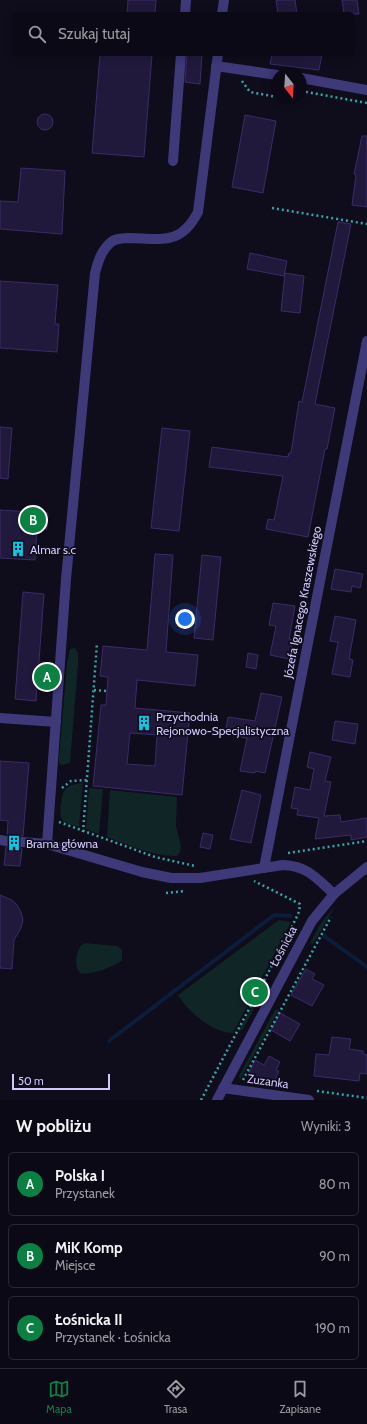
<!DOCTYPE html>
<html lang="pl">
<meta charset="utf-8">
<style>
body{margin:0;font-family:Cabin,sans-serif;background:#191722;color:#f1f3f6}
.compass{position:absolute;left:271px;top:68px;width:36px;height:36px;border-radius:50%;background:#0b0915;box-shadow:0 2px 10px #0003;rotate:163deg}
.scale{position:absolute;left:12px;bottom:10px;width:98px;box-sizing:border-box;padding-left:4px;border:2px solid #d1c9fd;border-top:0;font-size:11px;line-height:14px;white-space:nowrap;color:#d1c9fd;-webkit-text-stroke:3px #0f0c1c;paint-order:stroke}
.you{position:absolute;left:185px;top:619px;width:14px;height:14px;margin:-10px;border:3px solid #fff;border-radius:50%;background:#1a73e8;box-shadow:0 0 0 6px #1a73e833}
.badge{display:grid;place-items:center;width:26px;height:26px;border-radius:50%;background:#0b8043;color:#fff;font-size:13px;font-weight:700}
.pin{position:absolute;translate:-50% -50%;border:2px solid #fff;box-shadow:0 1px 4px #0006}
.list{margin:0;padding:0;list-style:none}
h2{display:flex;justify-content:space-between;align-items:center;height:52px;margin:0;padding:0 16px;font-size:17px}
h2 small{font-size:13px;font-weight:400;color:#9a9aa0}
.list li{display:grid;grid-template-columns:26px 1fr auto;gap:12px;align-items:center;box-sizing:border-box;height:64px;margin:0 8px 8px;padding:0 8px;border:1px solid #2b2a34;border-radius:6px}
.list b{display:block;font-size:15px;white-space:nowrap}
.list p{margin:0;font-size:13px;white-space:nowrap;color:#9a9aa0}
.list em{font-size:13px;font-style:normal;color:#9a9aa0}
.icon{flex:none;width:22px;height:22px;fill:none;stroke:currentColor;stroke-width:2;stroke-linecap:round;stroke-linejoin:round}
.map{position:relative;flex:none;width:367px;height:1100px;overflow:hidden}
.search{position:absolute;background:#0b0915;box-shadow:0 2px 10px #0003;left:12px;right:12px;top:12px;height:44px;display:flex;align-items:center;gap:10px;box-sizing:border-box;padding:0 14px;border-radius:6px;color:#9a9aa0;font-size:15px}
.sheet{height:268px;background:#0b0915}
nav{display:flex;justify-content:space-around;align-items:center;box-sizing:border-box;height:56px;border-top:1px solid #2b2a34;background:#0b0915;font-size:11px;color:#9a9aa0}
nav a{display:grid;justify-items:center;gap:2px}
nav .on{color:#0b8043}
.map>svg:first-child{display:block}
.green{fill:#0f2526}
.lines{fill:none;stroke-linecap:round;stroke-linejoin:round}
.stream{stroke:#0c1c3b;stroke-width:4}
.building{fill:#21193c;stroke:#3a2c67;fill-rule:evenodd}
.minor-tunnel{stroke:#2c283e;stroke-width:10;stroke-dasharray:10 5;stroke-linecap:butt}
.path{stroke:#31a9a6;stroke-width:2.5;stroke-dasharray:2 3;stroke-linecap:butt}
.minor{stroke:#3e3979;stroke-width:10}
.labels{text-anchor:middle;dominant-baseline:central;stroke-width:3.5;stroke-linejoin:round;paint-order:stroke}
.poi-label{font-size:12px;fill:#d1c9fd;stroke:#0f0c1c;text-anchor:start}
.street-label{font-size:12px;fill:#d1c9fd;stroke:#0f0c1c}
</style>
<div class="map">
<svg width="367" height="1100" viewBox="0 0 367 1100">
<rect width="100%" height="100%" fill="#0f0c1c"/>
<!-- green -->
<g class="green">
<polygon points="75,648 78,653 78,665 70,763 62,765 59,763 59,757 67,663 70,649"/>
<path d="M83,783L79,827L63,822C60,815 60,811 61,804C63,787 67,785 83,783Z"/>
<polygon points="89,788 103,789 99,834 86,829"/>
<path d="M110,790L177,797L176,826L181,846L180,852L177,856C154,857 129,845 107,837Z"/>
<polygon points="335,906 313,944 310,943 321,923"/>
<path d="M279,920L291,922L233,1033C213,1033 188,1012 178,995Z"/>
<path d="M85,943L117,946L122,950V960C116,966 89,976 80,973C73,966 76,946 85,943Z"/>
<polygon points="257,998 259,999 243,1029 238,1032"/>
<polygon points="275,1010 279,1010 240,1080 239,1076"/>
</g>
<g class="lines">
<!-- stream -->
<g class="stream">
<polyline points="324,936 367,967"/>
<polyline points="109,1041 274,915 291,916"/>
</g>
</g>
<!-- building -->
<g class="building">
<polygon points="128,0 156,0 155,14 127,14"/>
<polygon points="276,0 295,0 297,14 278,14"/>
<polygon points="342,0 357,0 359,14 344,14"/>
<polygon points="100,54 152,54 144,157 92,153"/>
<polygon points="187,54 202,54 200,84 185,82"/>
<polygon points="272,54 322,54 319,70 270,64"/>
<circle cx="45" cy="122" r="8"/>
<polygon points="245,115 276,121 263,193 232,187"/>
<polygon points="362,136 367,136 367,207 352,205 356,175 354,174"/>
<polygon points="21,168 65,171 62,234 0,229 0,201 18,202"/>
<polygon points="338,222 351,224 315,404 335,408 327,449 325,449 308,537 266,529 268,519 274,520 283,476 209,467 212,447 288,457 289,453 291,453 299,401 302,402"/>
<polygon points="250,253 287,261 284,276 247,269"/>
<polygon points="285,273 304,276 300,313 281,311"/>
<polygon points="0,281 58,285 55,324 59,324 57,352 0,348"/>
<polygon points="0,427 12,428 8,479 0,478"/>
<polygon points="162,428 190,431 179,531 151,528"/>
<polygon points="0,510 48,513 47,529 37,528 35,560 0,558"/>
<path d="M155,554L173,555L166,652L198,655L195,686L137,680L135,708L190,713L182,795L93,786L101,705H106L108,677L100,676L103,646L147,650ZM130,733L157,735L155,766L127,764Z"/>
<polygon points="202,555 221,557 213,640 194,638"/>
<polygon points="335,569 363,574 360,588 352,586 351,592 331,589"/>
<polygon points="23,592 44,594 36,701 15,699"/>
<polygon points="273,603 295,606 289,639 293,640 289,659 270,655 276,626 269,625"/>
<polygon points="335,616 356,620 349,659 353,660 350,677 332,674 338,642 330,641"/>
<polygon points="248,653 258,655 256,669 246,667"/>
<polygon points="261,693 282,697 265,773 255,771 255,773 240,771 247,738 225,734 228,717 255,721"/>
<polygon points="335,721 358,724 355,744 332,740"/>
<polygon points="310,752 331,757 325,781 331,782 324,816 340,815 341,822 367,818 367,837 351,840 351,835 315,839 319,818 297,815 298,809 291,808 295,787 310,790 314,769 307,767"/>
<polygon points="0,761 29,763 23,836 19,836 16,841 16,845 22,849 20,866 4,865 6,847 11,845 12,842 10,836 7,835 8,821 0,820"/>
<polygon points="242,790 261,795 251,843 230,839"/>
<polygon points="203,833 213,835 210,849 200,847"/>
<polygon points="0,895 12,900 17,905 21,912 23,920 21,928 14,940 12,969 0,968"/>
<polygon points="306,969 315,974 312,979 324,985 312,1006 291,995"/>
<polygon points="280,1013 300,1024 290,1041 271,1030"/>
<polygon points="332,1037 351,1039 349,1049 363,1051 363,1054 367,1055 367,1074 360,1073 359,1081 314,1076 316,1054 329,1055"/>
<polygon points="269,1056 280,1062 276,1070 279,1071 273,1084 250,1080 248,1075 255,1060 264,1065"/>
</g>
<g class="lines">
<!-- minor-tunnel -->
<polyline class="minor-tunnel" points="6,841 22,842"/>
<!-- path -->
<g class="path">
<polyline points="242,81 250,92 277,97"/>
<polyline points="301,91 367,103"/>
<polyline points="286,98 288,98"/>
<polyline points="272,208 367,224"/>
<polyline points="302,608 304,598"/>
<polyline points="94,690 107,691"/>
<polyline points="62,788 71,781 87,780"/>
<polyline points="59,822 155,857 195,866"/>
<polyline points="83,832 97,643"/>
<polyline points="288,853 367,841"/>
<polyline points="166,893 185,891"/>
<polyline points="243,1080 331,917"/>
<polyline points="317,1091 367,1098"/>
<polyline points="201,1100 287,937 299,912 300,904 254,881"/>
</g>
<!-- minor -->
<g class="minor">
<polyline points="185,14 186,0"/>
<polyline points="222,14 224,0"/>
<polyline points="216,66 277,75"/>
<polyline points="301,78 367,90"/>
<polyline points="173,161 181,54"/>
<polyline points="0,718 56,722"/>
<polyline points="0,840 6,841"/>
<path d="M22,842L47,844L142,872L171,878H200L283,865C308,866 316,878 334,894"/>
<path d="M47,844L66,579L95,273C98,262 101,251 110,243C115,238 124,238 130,238C163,239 181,245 198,212L218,54"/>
<polyline points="264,868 367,341"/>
<polyline points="223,1088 309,1100"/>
<polyline points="217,1100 312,921 334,894 367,867"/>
</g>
</g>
<!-- icons -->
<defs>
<symbol id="building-bare" viewBox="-9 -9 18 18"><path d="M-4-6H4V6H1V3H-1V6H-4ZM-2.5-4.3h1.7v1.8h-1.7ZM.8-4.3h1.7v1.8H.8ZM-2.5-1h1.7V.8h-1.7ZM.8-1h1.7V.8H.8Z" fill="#09c9e9" stroke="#0f0c1c" stroke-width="2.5" paint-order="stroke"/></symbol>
</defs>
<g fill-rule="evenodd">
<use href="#building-bare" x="7" y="538" width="22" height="22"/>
<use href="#building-bare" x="133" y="712" width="22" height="22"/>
<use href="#building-bare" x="3" y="832" width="22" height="22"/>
</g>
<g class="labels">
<!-- poi labels -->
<g class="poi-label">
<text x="30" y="549">Almar s.c</text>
<text x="156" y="716">Przychodnia<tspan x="156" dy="14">Rejonowo-Specjalistyczna</tspan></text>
<text x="26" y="843">Brama główna</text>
</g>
<!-- street labels -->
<g class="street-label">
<text transform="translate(302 602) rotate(-79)">Józefa Ignacego Kraszewskiego</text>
<text transform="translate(283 946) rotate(-62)">Łośnicka</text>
<text transform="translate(268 1081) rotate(8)">Zuzanka</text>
</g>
</g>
</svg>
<svg class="compass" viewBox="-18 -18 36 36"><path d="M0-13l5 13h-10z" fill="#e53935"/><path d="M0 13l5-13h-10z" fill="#9a9aa0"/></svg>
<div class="scale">50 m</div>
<div class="you"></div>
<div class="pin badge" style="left:47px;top:677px">A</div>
<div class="pin badge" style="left:33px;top:520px">B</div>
<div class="pin badge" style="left:255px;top:992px">C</div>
<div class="search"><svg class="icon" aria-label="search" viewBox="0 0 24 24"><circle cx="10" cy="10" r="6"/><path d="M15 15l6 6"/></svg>Szukaj tutaj</div>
</div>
<section class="sheet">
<h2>W pobliżu<small>Wyniki: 3</small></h2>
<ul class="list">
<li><span class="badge">A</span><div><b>Polska I</b><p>Przystanek</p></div><em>80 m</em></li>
<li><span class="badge">B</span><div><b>MiK Komp</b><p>Miejsce</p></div><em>90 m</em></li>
<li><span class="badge">C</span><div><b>Łośnicka II</b><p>Przystanek · Łośnicka</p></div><em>190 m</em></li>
</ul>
</section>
<nav>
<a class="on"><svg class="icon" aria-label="map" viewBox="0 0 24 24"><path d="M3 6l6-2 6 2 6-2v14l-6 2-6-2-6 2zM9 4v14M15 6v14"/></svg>Mapa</a>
<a><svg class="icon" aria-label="directions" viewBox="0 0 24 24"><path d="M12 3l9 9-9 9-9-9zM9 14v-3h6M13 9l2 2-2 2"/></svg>Trasa</a>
<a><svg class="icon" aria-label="saved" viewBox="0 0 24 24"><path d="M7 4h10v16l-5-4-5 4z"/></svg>Zapisane</a>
</nav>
